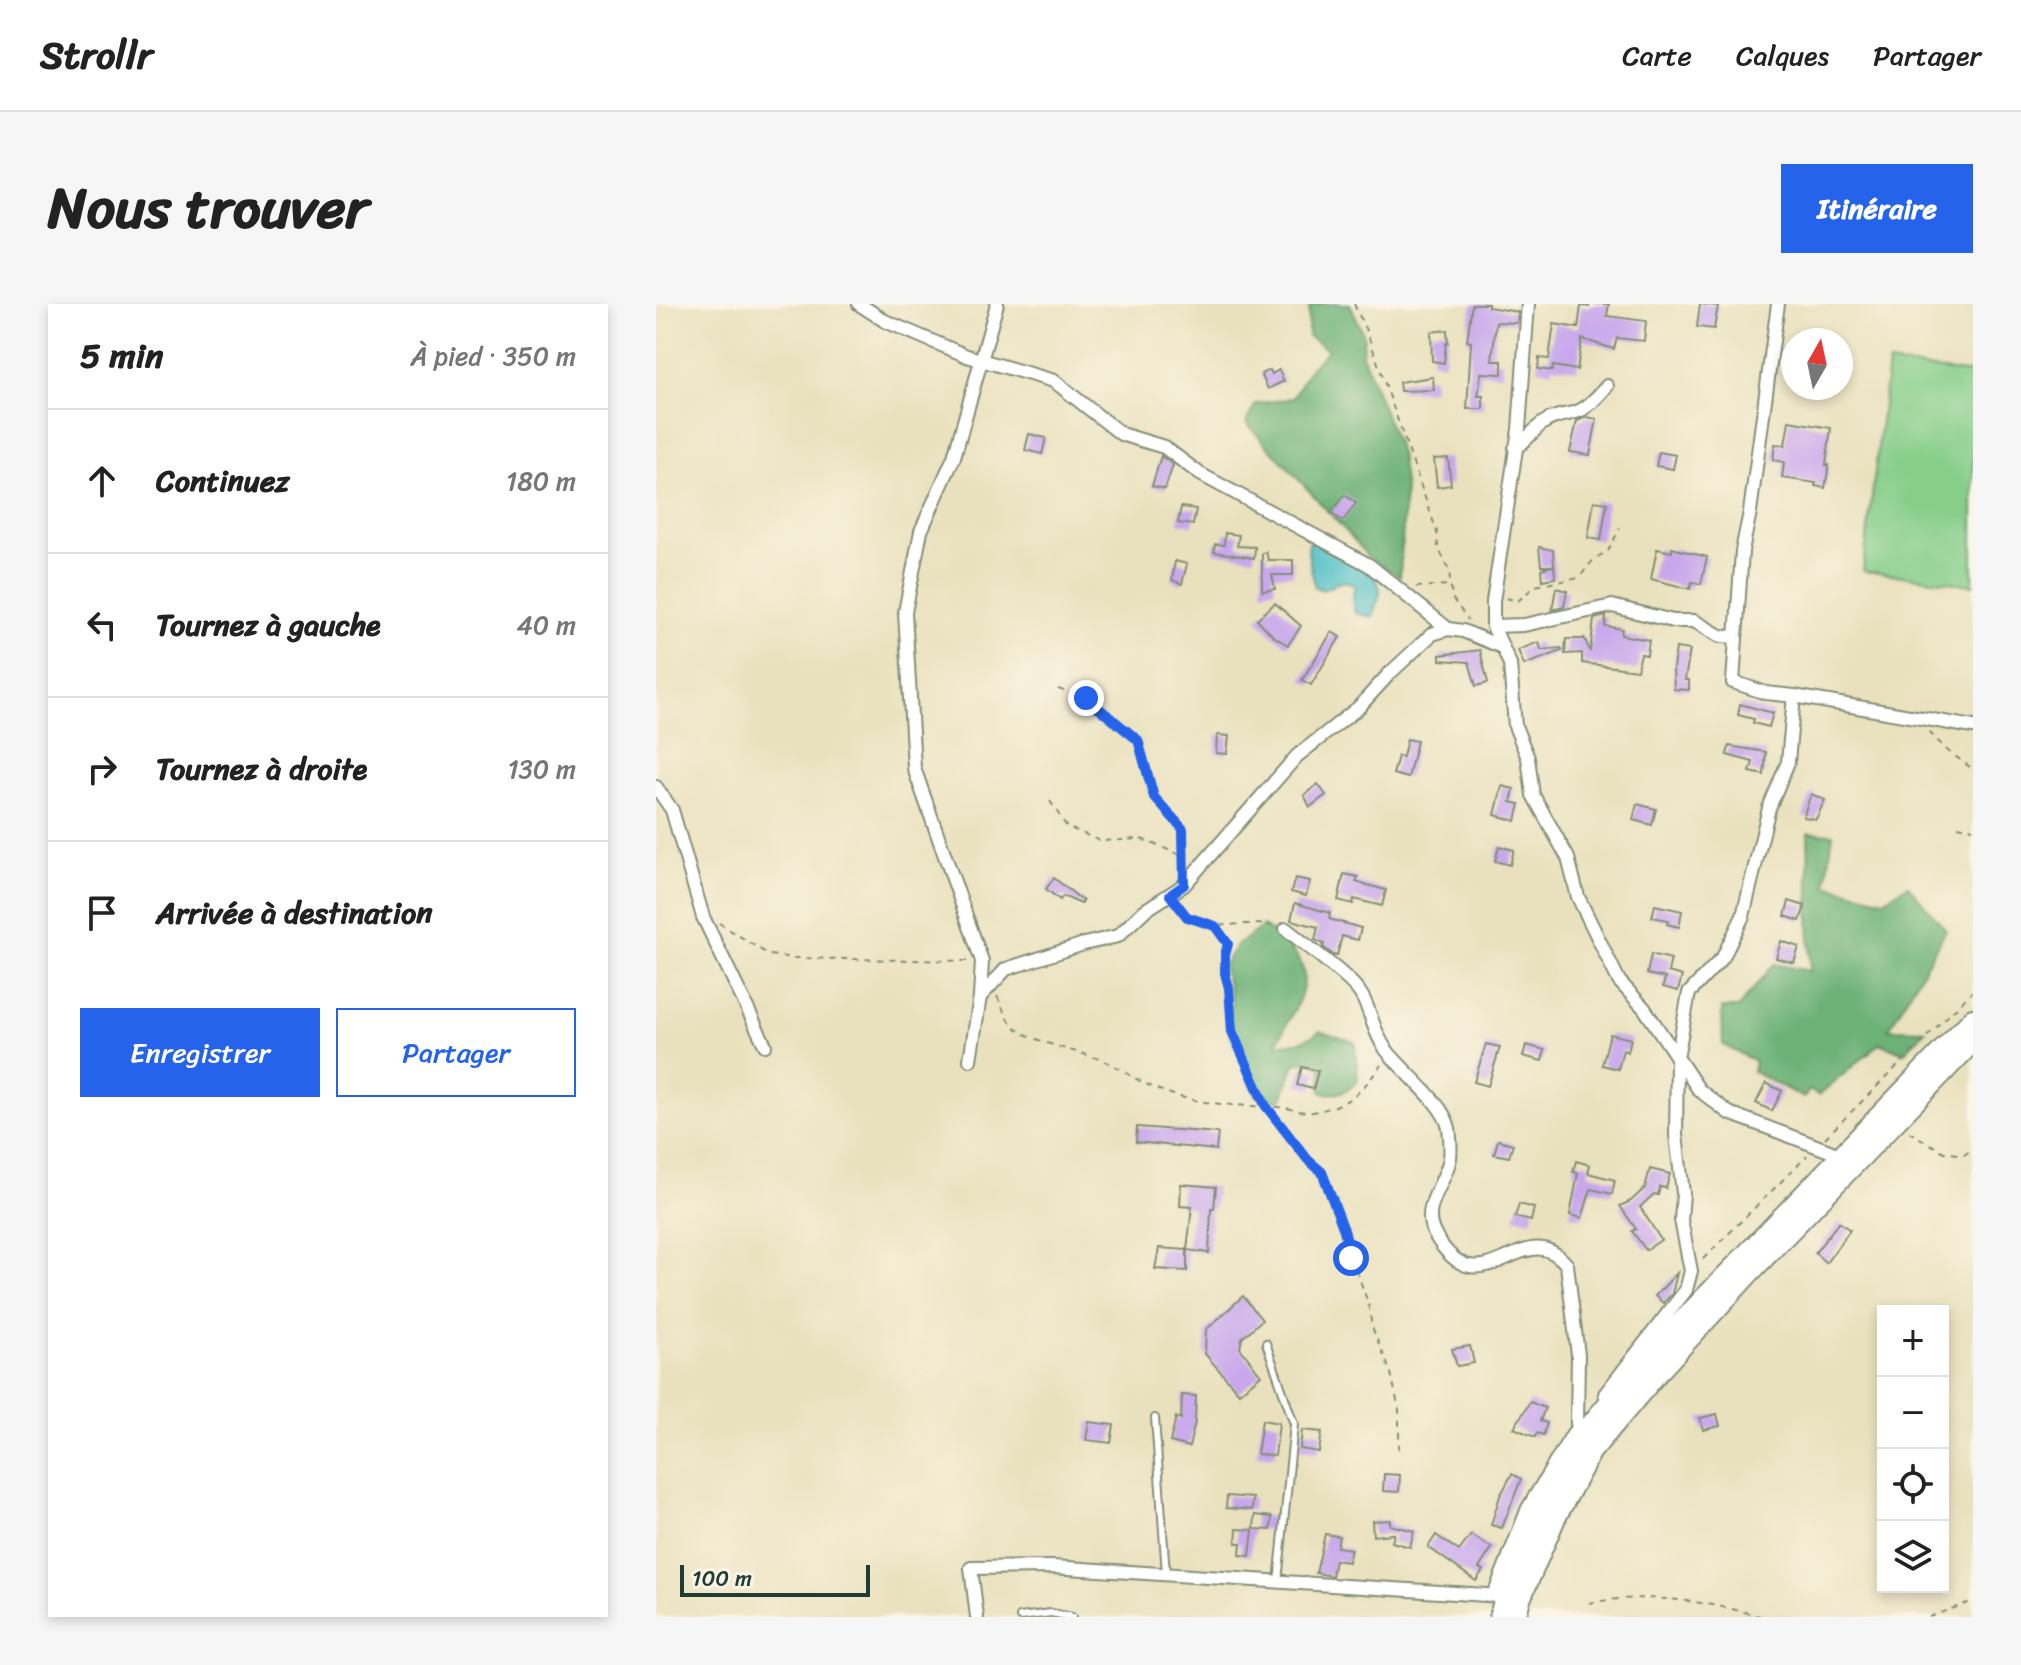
<!DOCTYPE html>
<html lang="fr">
<meta charset="utf-8">
<style>
body{margin:0;font-family:Sriracha,sans-serif;background:#f6f6f6;color:#222}
.controls{position:absolute;right:24px;bottom:24px;display:grid;overflow:hidden;border-radius:0px;box-shadow:0 4px 12px #0003}
.controls button{width:72px;height:72px;display:grid;place-items:center;padding:0;border:0;border-bottom:2px solid #e0e0e0;background:#fff;color:#222;font:40px sans-serif}
.compass{position:absolute;left:1125px;top:24px;width:72px;height:72px;border-radius:50%;background:#fff;box-shadow:0 4px 12px #0003;rotate:9deg}
.scale{position:absolute;left:24px;bottom:20px;width:190px;box-sizing:border-box;padding-left:8px;border:4px solid #1f3d34;border-top:0;font-size:22px;line-height:28px;white-space:nowrap;color:#1f3d34;-webkit-text-stroke:6px #fcf5e5;paint-order:stroke}
.stop{position:absolute;width:24px;height:24px;margin:-18px;border:6px solid #2563eb;border-radius:50%;background:#fff}
.stop.end{background:#2563eb;border-color:#fff;box-shadow:0 2px 8px #0008}
.list{margin:0;padding:0;list-style:none}
h2{display:flex;justify-content:space-between;align-items:center;height:104px;margin:0;padding:0 32px;font-size:34px}
h2 small{font-size:26px;font-weight:400;color:#767676}
.list li{display:grid;grid-template-columns:52px 1fr auto;gap:24px;align-items:center;box-sizing:border-box;height:144px;padding:0 32px;border-top:2px solid #e0e0e0}
.list b{display:block;font-size:30px;white-space:nowrap}
.list em{font-size:26px;font-style:normal;color:#767676}
.actions{display:flex;gap:16px;padding:24px 32px}
.actions a{flex:1;padding:18px 0;border:2px solid #2563eb;border-radius:0px;text-align:center;font-size:28px;color:#2563eb}
.actions .main{background:#2563eb;color:#fff}
.icon{flex:none;width:44px;height:44px;fill:none;stroke:currentColor;stroke-width:2;stroke-linecap:round;stroke-linejoin:round}
.map{position:relative;flex:none;width:1317px;height:1313px;overflow:hidden;border-radius:0px}
header{display:flex;align-items:center;gap:48px;box-sizing:border-box;height:112px;padding:0 40px;background:#fff;border-bottom:2px solid #e0e0e0}
header strong{font-size:38px}
nav{display:flex;gap:44px;margin-inline-start:auto;font-size:28px}
.intro{display:flex;align-items:center;justify-content:space-between;box-sizing:border-box;height:192px;padding:0 48px}
h1{margin:0;font-size:56px}
.button{padding:20px 36px;border-radius:0px;background:#2563eb;color:#fff;font-size:28px;font-weight:700}
main{display:flex;gap:48px;padding:0 48px}
aside{flex:1;background:#fff;border-radius:0px;box-shadow:0 4px 12px #0003}
.map>svg:first-child{display:block}
.green{fill:#86ce8a;stroke:#52865f;stroke-width:2}
.forest{fill:#6cb176;stroke:#467755;stroke-width:2}
.water{fill:#54c2c8;stroke:#3a807e;stroke-width:2}
.building{fill:#c8a7ec}
.lines{fill:none;stroke-linecap:round;stroke-linejoin:round}
.service-casing{stroke:#848f78;stroke-width:10}
.minor-casing{stroke:#848f78;stroke-width:16}
.primary-casing{stroke:#848f78;stroke-width:24}
.path{stroke:#848f78;stroke-width:2;stroke-dasharray:6 6;stroke-linecap:butt}
.service{stroke:#fff;stroke-width:6}
.minor{stroke:#fff;stroke-width:12}
.primary{stroke:#fff;stroke-width:20}
.route{stroke:#2563eb;stroke-width:10}
</style>
<header>
<strong>Strollr</strong>
<nav><a>Carte</a><a>Calques</a><a>Partager</a></nav>
</header>
<div class="intro"><h1>Nous trouver</h1><a class="button">Itinéraire</a></div>
<main>
<aside>
<h2>5 min<small>À pied · 350 m</small></h2>
<ul class="list">
<li><svg class="icon" aria-label="ahead" viewBox="0 0 24 24"><path d="M12 20V5M6 11l6-6 6 6"/></svg><div><b>Continuez</b></div><em>180 m</em></li>
<li><svg class="icon" aria-label="left" viewBox="0 0 24 24"><path d="M17 20v-9H6M10 6l-5 5 5 5"/></svg><div><b>Tournez à gauche</b></div><em>40 m</em></li>
<li><svg class="icon" aria-label="right" viewBox="0 0 24 24"><path d="M7 20v-9h11M14 6l5 5-5 5"/></svg><div><b>Tournez à droite</b></div><em>130 m</em></li>
<li><svg class="icon" aria-label="arrive" viewBox="0 0 24 24"><path d="M6 21V4h12l-3 4 3 4H6"/></svg><div><b>Arrivée à destination</b></div></li>
</ul>
<div class="actions"><a class="main">Enregistrer</a><a>Partager</a></div>
</aside>
<div class="map">
<svg width="1317" height="1313" viewBox="0 0 1317 1313">
<rect width="100%" height="100%" fill="#fcf5e5"/>
<filter id="ink" filterUnits="userSpaceOnUse"><feTurbulence type="fractalNoise" baseFrequency=".0125" numOctaves="2"/><feDisplacementMap in="SourceGraphic" scale="16" xChannelSelector="R" yChannelSelector="G"/><feConvolveMatrix kernelMatrix="1 2 1 2 8 2 1 2 1" color-interpolation-filters="sRGB"/></filter>
<filter id="wash" filterUnits="userSpaceOnUse"><feTurbulence type="fractalNoise" baseFrequency=".006" numOctaves="4" result="noise"/><feDisplacementMap in="SourceGraphic" scale="32" xChannelSelector="R" yChannelSelector="G"/><feGaussianBlur stdDeviation="1.8" result="paint"/><feColorMatrix in="noise" values="0 0 0 0 0 0 0 0 0 0 0 0 0 0 0 0 0 1.4 0 .05"/><feComposite in="paint" operator="in"/></filter>
<g filter="url(#wash)">
<rect width="100%" height="100%" fill="#e9e1bd"/>
<!-- green -->
<polygon class="green" points="1232,59 1317,70 1317,281 1207,267"/>
<!-- forest -->
<g class="forest">
<polygon points="656,0 694,0 708,32 706,50 744,149 749,186 744,273 711,252 701,239 590,118 600,100 637,94 654,64 672,46 652,32 653,4"/>
<polygon points="1152,529 1177,530 1170,581 1228,596 1252,581 1290,626 1233,725 1270,726 1248,749 1224,739 1163,791 1153,786 1148,794 1097,768 1099,757 1067,741 1066,704 1082,704 1118,660 1154,667"/>
<path d="M607,622C617,627 624,635 632,642C667,676 635,705 621,740C638,740 650,737 664,727L699,738L702,776C690,789 682,792 665,788L666,763L652,757L639,760L625,797L600,792L571,723L576,698L567,662L580,642Z"/>
</g>
<!-- water -->
<path class="water" d="M658,236C676,245 726,265 724,289C723,297 718,304 717,313L699,309L696,296L699,282C687,272 679,281 667,286L659,283L652,248L653,239Z"/>
<g id="blocks">
<!-- building -->
<g class="building">
<polygon points="816,0 832,0 832,3 862,8 861,19 840,18 836,57 846,57 846,70 825,69 822,92 827,92 827,105 811,105 815,38 811,37"/>
<polygon points="934,0 953,0 951,12 990,17 988,37 961,34 958,45 926,35 921,66 897,62 896,67 882,65 883,54 893,55 898,20 922,24 925,2 933,3"/>
<polygon points="1044,0 1062,2 1058,25 1041,23"/>
<polygon points="791,26 792,39 790,39 788,59 776,57 775,28"/>
<polygon points="614,66 616,70 623,66 628,77 612,85 605,70"/>
<polygon points="777,73 778,86 744,87 743,78"/>
<polygon points="931,113 941,115 934,151 914,148 921,117"/>
<polygon points="1133,117 1175,124 1170,161 1173,161 1169,184 1159,182 1160,179 1126,174 1128,158 1117,156 1119,140 1129,141"/>
<polygon points="373,130 390,134 386,150 369,146"/>
<polygon points="1003,148 1020,151 1017,165 1000,162"/>
<polygon points="505,152 517,161 509,185 496,182"/>
<polygon points="792,154 795,181 781,183 778,155"/>
<polygon points="689,191 700,199 687,217 675,209"/>
<polygon points="938,197 951,199 945,236 932,234"/>
<polygon points="525,203 540,205 537,221 522,219"/>
<polygon points="569,229 583,231 581,242 599,243 598,254 558,248 559,240 568,241"/>
<polygon points="883,243 897,246 899,274 886,276 885,265 897,262 885,262"/>
<polygon points="1016,244 1051,253 1045,280 1036,278 1034,285 995,275 1001,245 1016,248"/>
<polygon points="610,248 612,256 637,256 637,271 616,271 619,285 606,287 606,249"/>
<polygon points="519,257 531,260 526,280 516,276"/>
<polygon points="900,284 911,287 908,303 896,306"/>
<polygon points="619,299 645,322 632,341 617,332 601,315"/>
<polygon points="950,312 949,322 966,325 965,331 993,336 991,351 985,350 981,366 926,359 926,349 909,350 910,335 928,335 928,333 934,348 938,315"/>
<polygon points="676,328 684,333 655,381 646,376"/>
<polygon points="883,338 885,346 905,344 906,347 868,361 862,346"/>
<polygon points="1020,344 1034,346 1029,376 1033,376 1033,386 1018,385 1017,364"/>
<polygon points="824,346 832,379 820,382 813,358 784,356 784,351"/>
<polygon points="1084,400 1117,409 1113,423 1097,419 1098,415 1082,411"/>
<polygon points="561,431 573,432 571,450 560,449"/>
<polygon points="751,435 761,437 752,474 737,470 742,452 747,453"/>
<polygon points="1073,442 1110,448 1108,471 1094,468 1097,458 1071,451"/>
<polygon points="662,480 670,491 654,503 648,491"/>
<polygon points="846,482 858,485 855,498 864,500 860,517 839,511"/>
<polygon points="1155,490 1169,496 1160,515 1147,513"/>
<polygon points="981,500 1000,505 996,521 977,516"/>
<polygon points="843,542 858,546 854,561 839,557"/>
<polygon points="688,570 702,573 700,578 730,586 726,602 698,595 697,600 682,596"/>
<polygon points="398,574 427,597 425,600 407,592 404,596 390,585"/>
<polygon points="639,574 654,577 650,592 635,588"/>
<polygon points="1133,597 1149,602 1144,617 1129,612"/>
<polygon points="639,599 674,609 673,615 705,624 702,636 686,632 681,652 677,651 667,643 668,640 659,636 662,623 635,616"/>
<polygon points="999,601 1026,607 1023,623 1011,620 1012,616 996,613"/>
<polygon points="1125,637 1143,643 1138,659 1120,654"/>
<polygon points="995,650 1015,655 1012,668 1026,672 1022,687 1007,683 1009,674 991,670"/>
<polygon points="954,730 975,735 972,748 967,746 962,765 946,761"/>
<polygon points="830,740 844,743 832,782 818,778"/>
<polygon points="870,741 889,746 886,757 867,752"/>
<polygon points="646,763 662,767 657,785 641,781"/>
<polygon points="1110,779 1126,787 1116,807 1100,799"/>
<polygon points="481,823 562,829 560,846 480,838"/>
<polygon points="842,836 857,840 853,853 838,850"/>
<polygon points="920,857 934,861 932,869 959,876 956,890 935,885 926,914 914,911 922,869 917,868"/>
<polygon points="994,865 1014,870 1010,884 1004,883 1002,891 998,890 984,903 1005,936 990,946 976,927 980,925 964,902 975,897 989,884"/>
<polygon points="525,880 560,883 558,905 555,905 553,949 531,946 536,903 524,902"/>
<polygon points="863,900 878,904 875,917 859,913"/>
<polygon points="1183,918 1194,926 1170,959 1159,949"/>
<polygon points="503,944 531,946 531,967 499,965"/>
<polygon points="1021,969 1016,990 1007,999 999,992"/>
<polygon points="587,992 606,1016 586,1034 584,1044 605,1071 583,1089 549,1050 550,1026"/>
<polygon points="814,1042 818,1059 801,1062 796,1045"/>
<polygon points="526,1091 540,1092 539,1118 533,1143 514,1138 520,1113 525,1115"/>
<polygon points="874,1098 889,1104 884,1117 891,1119 887,1131 881,1129 879,1133 858,1124"/>
<polygon points="1061,1110 1064,1122 1047,1126 1044,1114"/>
<polygon points="606,1116 623,1119 619,1152 601,1150"/>
<polygon points="433,1118 458,1121 455,1139 430,1136"/>
<polygon points="646,1126 666,1128 663,1148 644,1145"/>
<polygon points="728,1170 744,1171 743,1188 727,1187"/>
<polygon points="856,1170 865,1175 846,1224 835,1221 844,1192"/>
<polygon points="571,1192 597,1194 596,1206 570,1204"/>
<polygon points="599,1211 616,1213 615,1226 598,1225"/>
<polygon points="734,1216 734,1221 758,1227 754,1243 736,1238 738,1230 717,1232 716,1217"/>
<polygon points="581,1225 597,1226 594,1252 584,1251 585,1239 580,1239"/>
<polygon points="669,1230 683,1232 681,1243 695,1245 692,1258 679,1256 676,1272 660,1269"/>
<polygon points="780,1231 803,1247 815,1231 836,1244 823,1264 827,1266 820,1277 772,1243"/>
</g>
</g>
</g>
<g filter="url(#ink)">
<use href="#blocks" fill-opacity="0" stroke="#848f78" stroke-width="2"/>
<g class="lines">
<defs>
<g id="service">
<polyline points="610,1039 638,1120 622,1278"/>
<polyline points="499,1114 510,1270"/>
<polyline points="364,1313 395,1309 416,1313"/>
</g>
<g id="minor">
<polyline points="203,0 229,17 311,52 398,77 465,130 508,143 544,170 713,261 792,325"/>
<polyline points="872,0 863,125 837,297 837,322 854,360 859,422 872,454 877,491 912,554 922,593 963,677 988,704 1043,786 1073,809 1184,851"/>
<path d="M859,144C872,136 877,126 887,119C900,110 910,112 923,107C934,102 943,91 951,82"/>
<polyline points="837,322 868,321 956,302 1017,317 1038,317 1064,332 1080,333"/>
<polyline points="1138,392 1317,423"/>
<polyline points="0,483 16,506 47,613 109,741"/>
<path d="M630,625C647,639 694,673 704,689C715,705 717,728 729,744C745,767 787,797 793,824C794,832 795,846 794,854C790,879 764,903 778,929C825,1013 867,906 911,961L922,1051L921,1120L926,1132"/>
<polyline points="324,693 326,657 258,464 249,308 265,227 298,153 341,0"/>
<polyline points="314,756 324,693 350,665 428,640 462,632 488,607 528,581 641,452 702,404 733,370 776,330 792,325 807,327 846,343"/>
<polyline points="949,1090 1030,986 1035,967 1025,916 1027,889 1020,831 1021,754 1033,689 1067,653 1087,612 1113,504 1132,458 1138,392 1110,389 1077,378 1086,247 1094,208 1122,0"/>
<polyline points="838,1291 872,1204 917,1129"/>
<polyline points="321,1313 315,1264 396,1263 846,1292"/>
</g>
<g id="primary">
<polyline points="844,1313 849,1292 887,1204 926,1132 989,1056 1317,715"/>
<polyline points="859,1313 864,1295 899,1214 935,1147 1002,1068 1094,968 1317,737"/>
</g>
</defs>
<!-- service casing -->
<use href="#service" class="service-casing"/>
<!-- minor casing -->
<use href="#minor" class="minor-casing"/>
<!-- primary casing -->
<use href="#primary" class="primary-casing"/>
<!-- path -->
<g class="path">
<polyline points="698,0 712,31 781,228 782,243 793,266 796,294 812,316"/>
<polyline points="760,283 793,281"/>
<polyline points="850,294 862,297 879,282 923,274 938,255 952,247 964,224"/>
<polyline points="402,385 430,394 482,436 498,493 527,525 528,561"/>
<polyline points="1273,428 1292,447 1317,465"/>
<polyline points="394,497 411,523 445,537 485,535 525,551"/>
<polyline points="1302,522 1317,525"/>
<path d="M522,601C548,634 582,614 616,622"/>
<polyline points="63,619 113,651 137,654 311,657"/>
<polyline points="559,622 572,640 569,651 569,669 573,684 576,727 609,801 652,856 666,868 712,999 716,1023 735,1069 743,1106 743,1147"/>
<path d="M341,692C347,704 350,715 360,724C376,738 425,748 446,756C460,761 471,770 484,777C530,801 571,801 621,803C633,803 646,810 657,808C693,801 704,790 725,761"/>
<polyline points="1253,828 1288,848 1308,851 1317,845"/>
<polyline points="1169,834 1317,687"/>
<polyline points="1047,955 1151,852"/>
<path d="M933,1299C992,1288 1050,1297 1107,1313"/>
<polyline points="1273,1313 1317,1297"/>
</g>
<!-- service -->
<use href="#service" class="service"/>
<!-- minor -->
<use href="#minor" class="minor"/>
<!-- primary -->
<use href="#primary" class="primary"/>
</g>
</g>
<g class="lines" filter="url(#ink)">
<!-- route -->
<polyline class="route" points="430,394 482,436 498,493 527,525 528,581 514,591 531,613 559,622 572,640 569,651 569,669 573,684 576,727 609,801 652,856 666,868 688,926 695,954"/>
</g>
</svg>
<div class="controls">
<button>+</button>
<button>−</button>
<button><svg class="icon" aria-label="locate" viewBox="0 0 24 24"><circle cx="12" cy="12" r="6"/><path d="M12 2v4M12 18v4M2 12h4M18 12h4"/></svg></button>
<button><svg class="icon" aria-label="layers" viewBox="0 0 24 24"><path d="M12 4l9 5-9 5-9-5zM3 14l9 5 9-5"/></svg></button>
</div>
<svg class="compass" viewBox="-18 -18 36 36"><path d="M0-13l5 13h-10z" fill="#e53935"/><path d="M0 13l5-13h-10z" fill="#767676"/></svg>
<div class="scale">100 m</div>
<div class="stop" style="left:695px;top:954px"></div>
<div class="stop end" style="left:430px;top:394px"></div>
</div>
</main>
